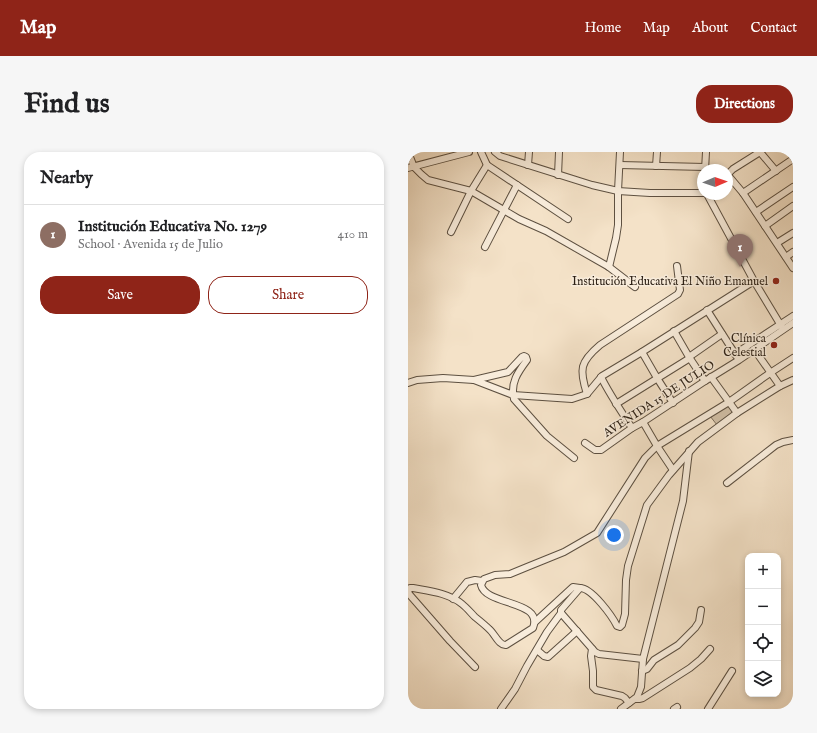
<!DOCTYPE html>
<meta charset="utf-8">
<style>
body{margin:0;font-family:"IM FELL English",serif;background:#f6f6f6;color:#202124}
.controls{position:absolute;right:12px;bottom:12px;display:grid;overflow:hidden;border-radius:8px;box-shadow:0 2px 6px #0003}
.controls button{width:36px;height:36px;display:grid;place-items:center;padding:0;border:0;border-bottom:1px solid #e0e0e0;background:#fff;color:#202124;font:20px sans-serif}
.compass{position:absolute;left:289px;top:12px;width:36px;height:36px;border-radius:50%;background:#fff;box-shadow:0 2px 6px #0003;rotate:88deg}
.you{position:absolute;left:206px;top:383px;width:14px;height:14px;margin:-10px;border:3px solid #fff;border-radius:50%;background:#1a73e8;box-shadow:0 0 0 6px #1a73e833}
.badge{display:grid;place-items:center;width:26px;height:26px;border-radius:50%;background:#8f2418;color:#fff;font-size:13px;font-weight:700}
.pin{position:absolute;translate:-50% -33px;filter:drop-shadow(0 1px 2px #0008)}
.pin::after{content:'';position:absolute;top:21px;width:14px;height:12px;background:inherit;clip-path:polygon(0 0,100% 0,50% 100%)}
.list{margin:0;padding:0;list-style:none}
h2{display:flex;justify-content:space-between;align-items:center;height:52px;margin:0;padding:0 16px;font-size:17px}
h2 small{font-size:13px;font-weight:400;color:#757577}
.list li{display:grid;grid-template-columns:26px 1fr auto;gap:12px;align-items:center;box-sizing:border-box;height:60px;padding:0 16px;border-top:1px solid #e0e0e0}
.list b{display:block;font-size:15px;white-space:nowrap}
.list p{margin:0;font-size:13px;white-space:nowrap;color:#757577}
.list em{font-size:13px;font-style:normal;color:#757577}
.actions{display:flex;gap:8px;padding:12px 16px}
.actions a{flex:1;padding:9px 0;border:1px solid #8f2418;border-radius:16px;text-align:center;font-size:14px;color:#8f2418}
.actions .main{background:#8f2418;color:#fff}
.icon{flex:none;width:22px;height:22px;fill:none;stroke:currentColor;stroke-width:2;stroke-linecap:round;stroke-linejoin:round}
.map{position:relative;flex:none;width:385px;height:557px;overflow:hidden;border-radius:16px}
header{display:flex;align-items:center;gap:24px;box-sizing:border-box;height:56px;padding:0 20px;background:#8f2418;color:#fff}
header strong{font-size:19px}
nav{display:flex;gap:22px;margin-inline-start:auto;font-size:14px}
.intro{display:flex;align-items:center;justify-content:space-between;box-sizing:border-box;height:96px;padding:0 24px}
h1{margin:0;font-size:28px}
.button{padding:10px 18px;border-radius:16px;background:#8f2418;color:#fff;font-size:14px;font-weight:700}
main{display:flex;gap:24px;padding:0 24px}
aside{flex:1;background:#fff;border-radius:16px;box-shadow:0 2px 6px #0003}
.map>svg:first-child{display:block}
.green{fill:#d2c1a9;stroke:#7e705e}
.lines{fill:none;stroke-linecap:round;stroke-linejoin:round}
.minor-casing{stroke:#5d5041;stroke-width:8}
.minor{stroke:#f8ecdb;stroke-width:6}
.poi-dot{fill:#8f2418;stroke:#f8ecdb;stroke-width:1.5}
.labels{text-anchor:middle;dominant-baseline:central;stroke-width:3;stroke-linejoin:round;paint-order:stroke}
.poi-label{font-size:12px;fill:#2b1f14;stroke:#f8ecdb;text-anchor:end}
.street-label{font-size:12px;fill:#2b1f14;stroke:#f8ecdb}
</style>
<header>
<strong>Map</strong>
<nav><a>Home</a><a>Map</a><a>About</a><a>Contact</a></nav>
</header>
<div class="intro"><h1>Find us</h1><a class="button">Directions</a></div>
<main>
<aside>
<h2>Nearby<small></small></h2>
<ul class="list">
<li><span class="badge" style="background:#8d6e63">1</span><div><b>Institución Educativa No. 1279</b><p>School · Avenida 15 de Julio</p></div><em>410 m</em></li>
</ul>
<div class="actions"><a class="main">Save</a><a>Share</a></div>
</aside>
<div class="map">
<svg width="385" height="557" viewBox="0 0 385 557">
<rect width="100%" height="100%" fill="#f4e2c8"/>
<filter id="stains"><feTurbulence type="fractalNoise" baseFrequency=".005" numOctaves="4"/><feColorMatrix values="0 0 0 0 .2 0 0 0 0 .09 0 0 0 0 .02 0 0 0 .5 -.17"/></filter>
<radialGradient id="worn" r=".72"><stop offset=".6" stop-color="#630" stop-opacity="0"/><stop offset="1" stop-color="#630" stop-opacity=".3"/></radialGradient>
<!-- green -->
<polygon class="green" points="320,253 327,262 309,273 302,264"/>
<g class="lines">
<defs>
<g id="minor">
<polyline points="0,0 6,15 13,22 20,28 63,39 111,67 138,79 201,115 227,135"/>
<polyline points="73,0 79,13 160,67"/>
<polyline points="87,0 92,4 184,33 210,39 242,41 295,41"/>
<polyline points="352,0 368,19"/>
<polyline points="120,13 121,0"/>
<polyline points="212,13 297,15"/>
<polyline points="248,14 249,0"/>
<polyline points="0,16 61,0"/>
<polyline points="297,18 298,0"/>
<polyline points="319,22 335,41 385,116"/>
<polyline points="320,22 325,17 352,0"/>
<polyline points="150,23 151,0"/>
<polyline points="335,41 385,7"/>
<polyline points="299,42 346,129 375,177"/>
<polyline points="348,60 385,35"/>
<polyline points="357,74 385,54"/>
<polyline points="43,80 63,39 79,13"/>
<polyline points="369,91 385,81"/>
<polyline points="77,95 109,33"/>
<polyline points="378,105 385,100"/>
<polyline points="201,115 208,86 210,73 210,39 212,0"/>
<polyline points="299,158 329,205"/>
<polyline points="266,179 281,205 297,229"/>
<polyline points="346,197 372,234"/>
<polyline points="234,200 249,226 265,251"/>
<polyline points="327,202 385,164"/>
<polyline points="281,205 314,182"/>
<path d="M193,225C202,243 213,259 224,276"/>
<polyline points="303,225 329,261"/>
<path d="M66,228L100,220L114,205L116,204L118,205L119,208C110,220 102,231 106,247L139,284L166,306"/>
<polyline points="0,231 9,228 35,226 66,228 105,243 164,247 179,242 194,224 234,200 346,129"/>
<path d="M179,242C171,217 172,210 192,193L270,142L272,138L269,114"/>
<polyline points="208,252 282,206"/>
<polyline points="235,270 249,294 265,318"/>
<polyline points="177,291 187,298 193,298 224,276 235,270 297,229 331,208 385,171"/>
<polyline points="319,331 368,293 375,290 385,288"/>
<polyline points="45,447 59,430 67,428 74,429"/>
<polyline points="127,470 165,435 172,436"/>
<polyline points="184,497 183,504 185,519 185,535 188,538 214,544 217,546 221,551"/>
<polyline points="129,498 136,504 140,505 169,479"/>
<path d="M235,507L191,502L187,500L153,461V458L172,436C184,436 204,464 209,474L212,475L214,473L217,462L218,428L220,414L239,353L261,323L290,290L329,261L372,234L385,228"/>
<path d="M67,515L42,489L1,442L0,439L2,436H5C21,439 41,441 54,452C59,456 63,461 67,465C72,469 77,473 81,477C87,482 91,494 98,493L125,476C136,448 78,454 73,433L76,427L87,423L102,422L119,415L156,400L189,381L237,306L249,294L321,250L362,221L385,206"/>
<polyline points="234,519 239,517 246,508 270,493 287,476 291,470 293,458"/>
<polyline points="227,547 231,547 235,546 282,516 293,507 302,497"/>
<polyline points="93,557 107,537 119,514 139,480 153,461"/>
<polyline points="213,557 229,545 233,535 235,507 275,349 281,299"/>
<polyline points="266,557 269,555"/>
<polyline points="300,557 324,519"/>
</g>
</defs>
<!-- minor casing -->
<use href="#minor" class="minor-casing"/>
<!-- minor -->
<use href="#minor" class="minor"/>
</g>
<!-- markers -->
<g class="poi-dot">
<circle cx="368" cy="129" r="4"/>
<circle cx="366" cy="193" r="4"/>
</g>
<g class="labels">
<!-- poi labels -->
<g class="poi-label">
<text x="360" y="129">Institución Educativa El Niño Emanuel</text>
<text x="358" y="186">Clínica<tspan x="358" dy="14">Celestial</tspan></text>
</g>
<!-- street labels -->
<g class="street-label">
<text transform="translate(251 247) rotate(-33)">AVENIDA 15 DE JULIO</text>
</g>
</g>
<rect width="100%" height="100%" filter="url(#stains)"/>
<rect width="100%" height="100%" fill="url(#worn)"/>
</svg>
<div class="controls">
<button>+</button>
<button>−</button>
<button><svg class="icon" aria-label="locate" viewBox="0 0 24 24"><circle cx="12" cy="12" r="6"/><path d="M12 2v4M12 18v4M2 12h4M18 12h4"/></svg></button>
<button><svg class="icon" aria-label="layers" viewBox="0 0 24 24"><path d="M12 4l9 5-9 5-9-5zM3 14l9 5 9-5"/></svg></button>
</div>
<svg class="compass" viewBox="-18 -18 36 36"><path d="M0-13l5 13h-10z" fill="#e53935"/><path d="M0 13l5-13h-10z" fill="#757577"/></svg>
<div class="you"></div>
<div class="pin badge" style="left:332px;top:115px;background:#8d6e63">1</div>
</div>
</main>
